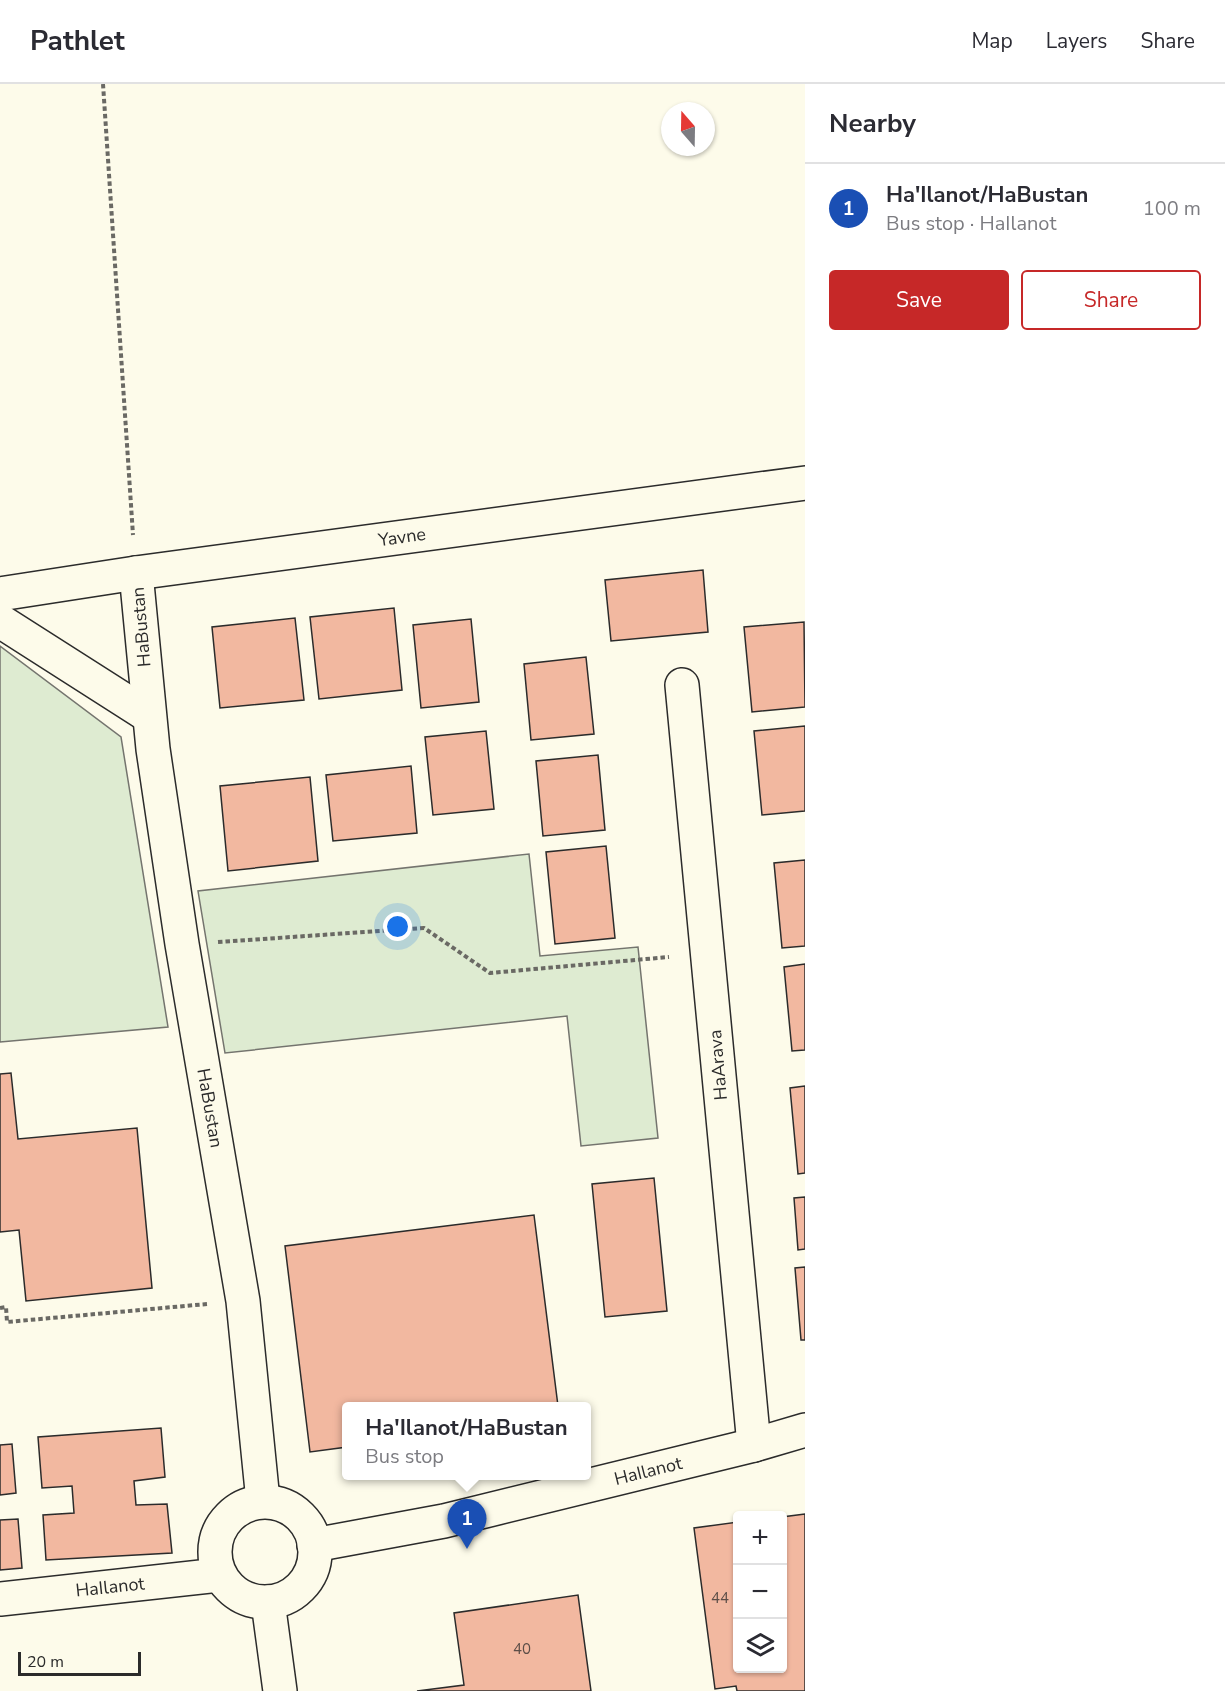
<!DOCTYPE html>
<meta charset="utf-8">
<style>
body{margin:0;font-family:"Nunito Sans",sans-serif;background:#f7f7f7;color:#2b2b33}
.controls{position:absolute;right:18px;bottom:18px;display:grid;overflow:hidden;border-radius:6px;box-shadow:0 2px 4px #0004}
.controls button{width:54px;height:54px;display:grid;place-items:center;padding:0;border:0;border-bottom:2px solid #e1e1e2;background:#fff;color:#2b2b33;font:30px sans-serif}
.compass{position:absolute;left:661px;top:18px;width:54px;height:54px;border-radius:50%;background:#fff;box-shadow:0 2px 4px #0004;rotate:340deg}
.scale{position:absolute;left:18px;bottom:15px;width:123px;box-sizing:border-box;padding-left:6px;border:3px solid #2b2b2b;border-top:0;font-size:16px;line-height:21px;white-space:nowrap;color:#2b2b2b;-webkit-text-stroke:4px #fdfbea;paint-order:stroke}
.you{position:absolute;left:398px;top:843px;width:21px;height:21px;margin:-15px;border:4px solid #fff;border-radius:50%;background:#1a73e8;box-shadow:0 0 0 9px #1a73e833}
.badge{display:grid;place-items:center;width:39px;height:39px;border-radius:50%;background:#c62828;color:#fff;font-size:20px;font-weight:700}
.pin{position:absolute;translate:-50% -50px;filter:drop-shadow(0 2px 3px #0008)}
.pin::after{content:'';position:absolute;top:32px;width:21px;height:18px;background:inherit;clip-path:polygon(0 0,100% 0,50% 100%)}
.popup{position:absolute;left:342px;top:1318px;width:249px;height:78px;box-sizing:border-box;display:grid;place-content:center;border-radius:6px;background:#fff;filter:drop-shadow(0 2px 4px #0005);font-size:20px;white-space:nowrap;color:#7c7c81}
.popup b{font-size:22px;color:#2b2b33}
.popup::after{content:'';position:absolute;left:50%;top:100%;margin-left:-12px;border:12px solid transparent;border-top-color:#fff}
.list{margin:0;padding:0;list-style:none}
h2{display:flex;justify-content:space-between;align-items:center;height:78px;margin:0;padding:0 24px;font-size:26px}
h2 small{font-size:20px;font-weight:400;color:#7c7c81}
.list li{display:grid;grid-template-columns:39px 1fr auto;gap:18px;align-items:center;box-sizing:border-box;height:90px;padding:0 24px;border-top:2px solid #e1e1e2}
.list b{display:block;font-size:22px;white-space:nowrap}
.list p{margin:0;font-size:20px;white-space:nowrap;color:#7c7c81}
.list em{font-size:20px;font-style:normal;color:#7c7c81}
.actions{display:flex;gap:12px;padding:18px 24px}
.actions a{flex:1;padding:14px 0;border:2px solid #c62828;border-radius:6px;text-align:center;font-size:21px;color:#c62828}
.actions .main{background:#c62828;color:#fff}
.icon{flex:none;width:33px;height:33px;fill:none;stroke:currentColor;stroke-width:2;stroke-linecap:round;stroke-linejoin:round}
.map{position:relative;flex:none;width:805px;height:1607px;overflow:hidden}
header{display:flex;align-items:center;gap:36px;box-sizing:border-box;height:84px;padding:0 30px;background:#fff;border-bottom:2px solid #e1e1e2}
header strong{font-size:28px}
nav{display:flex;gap:33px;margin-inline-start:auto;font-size:21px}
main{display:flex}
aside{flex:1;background:#fff}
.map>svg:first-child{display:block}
.green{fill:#deebd1;stroke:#74746e;stroke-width:1.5}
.building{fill:#f2b8a0;stroke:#2b2b2b;stroke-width:1.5}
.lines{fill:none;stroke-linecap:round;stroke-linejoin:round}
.minor-casing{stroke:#2b2b2b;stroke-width:36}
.path{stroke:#6a6964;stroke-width:4;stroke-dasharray:4.5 3;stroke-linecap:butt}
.minor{stroke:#fdfbea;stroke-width:33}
.labels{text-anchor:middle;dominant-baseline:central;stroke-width:4.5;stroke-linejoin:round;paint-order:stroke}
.number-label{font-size:15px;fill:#5d4e48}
.street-label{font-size:18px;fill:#2b2b2b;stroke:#fdfbea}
</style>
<header>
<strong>Pathlet</strong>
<nav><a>Map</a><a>Layers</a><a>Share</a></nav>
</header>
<main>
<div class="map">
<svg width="805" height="1607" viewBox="0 0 805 1607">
<rect width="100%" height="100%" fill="#fdfbea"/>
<!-- green -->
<g class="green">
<polygon points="0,562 121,653 168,943 0,958"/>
<polygon points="529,770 540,872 638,863 658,1054 581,1062 567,932 225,969 198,807"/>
</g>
<!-- building -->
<g class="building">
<polygon points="703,486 708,548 611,557 605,496"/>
<polygon points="394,524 402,606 319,615 310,533"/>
<polygon points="295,534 304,616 220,624 212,543"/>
<polygon points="471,535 479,618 421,624 413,541"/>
<polygon points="804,538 805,623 752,628 744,543"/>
<polygon points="586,573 594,650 531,656 524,580"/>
<polygon points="805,642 805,727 762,731 754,647"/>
<polygon points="486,647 494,725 433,731 425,653"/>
<polygon points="598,671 605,746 543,752 536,677"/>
<polygon points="411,682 417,749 333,757 326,691"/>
<polygon points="310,693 318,777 228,787 220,702"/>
<polygon points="606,762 615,854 555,860 546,768"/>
<polygon points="805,776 805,862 782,864 774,779"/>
<polygon points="805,880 805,966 792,967 784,883"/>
<polygon points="11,989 18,1055 137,1044 152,1204 26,1217 19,1146 0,1148 0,990"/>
<polygon points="805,1002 805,1089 798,1090 790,1004"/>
<polygon points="654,1094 667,1227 605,1233 592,1100"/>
<polygon points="805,1113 805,1165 798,1166 794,1114"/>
<polygon points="534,1131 558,1322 347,1322 347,1363 310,1368 285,1162"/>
<polygon points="805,1183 805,1256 801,1256 795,1184"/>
<polygon points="161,1344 165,1393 134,1397 136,1421 167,1420 172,1469 46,1476 43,1431 74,1429 72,1402 42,1404 38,1353"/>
<polygon points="12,1360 16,1409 0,1411 0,1361"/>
<polygon points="805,1430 805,1607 737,1607 736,1602 715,1605 694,1444 738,1438 738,1584 782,1584 782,1433"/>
<polygon points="18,1435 22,1484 0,1486 0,1436"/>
<polygon points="578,1511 591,1607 417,1607 464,1601 454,1529"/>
</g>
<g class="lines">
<defs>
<g id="minor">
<polyline points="136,489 153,665 182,860 243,1217 263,1417"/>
<polyline points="0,510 136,489 805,399"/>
<polyline points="0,537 149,632"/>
<polyline points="682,601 754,1361"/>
<circle cx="265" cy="1468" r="50"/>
<polyline points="314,1461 444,1437 754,1361 805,1346"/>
<polyline points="0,1515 219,1491"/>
<polyline points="268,1518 280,1607"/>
</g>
</defs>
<!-- minor casing -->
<use href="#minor" class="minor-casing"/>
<!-- path -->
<g class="path">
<polyline points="103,0 133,451"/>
<polyline points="218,858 424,844 490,889 669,873"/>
<polyline points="0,1224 6,1223 7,1238 207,1220"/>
</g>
<!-- minor -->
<use href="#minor" class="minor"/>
</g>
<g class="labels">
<!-- number labels -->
<g class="number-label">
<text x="720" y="1514">44</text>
<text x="522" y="1565">40</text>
</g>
<!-- street labels -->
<g class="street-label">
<text transform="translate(402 453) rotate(-8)">Yavne</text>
<text transform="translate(141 543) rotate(-95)">HaBustan</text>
<text transform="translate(718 981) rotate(-95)">HaArava</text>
<text transform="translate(210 1024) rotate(80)">HaBustan</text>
<text transform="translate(648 1387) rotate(-14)">HaIlanot</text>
<text transform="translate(110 1503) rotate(-6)">HaIlanot</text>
</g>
</g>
</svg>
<div class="controls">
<button>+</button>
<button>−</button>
<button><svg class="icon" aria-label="layers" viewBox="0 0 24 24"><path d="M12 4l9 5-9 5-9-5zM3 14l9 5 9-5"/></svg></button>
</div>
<svg class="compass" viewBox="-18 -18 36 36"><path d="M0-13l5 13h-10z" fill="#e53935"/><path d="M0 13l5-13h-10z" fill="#7c7c81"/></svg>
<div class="scale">20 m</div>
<div class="you"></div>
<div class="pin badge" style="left:467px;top:1465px;background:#1a4fb4">1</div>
<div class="popup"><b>Ha'Ilanot/HaBustan</b>Bus stop</div>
</div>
<aside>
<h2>Nearby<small></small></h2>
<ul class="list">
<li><span class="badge" style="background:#1a4fb4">1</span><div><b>Ha'Ilanot/HaBustan</b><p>Bus stop · HaIlanot</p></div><em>100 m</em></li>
</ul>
<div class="actions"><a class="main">Save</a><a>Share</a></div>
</aside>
</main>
